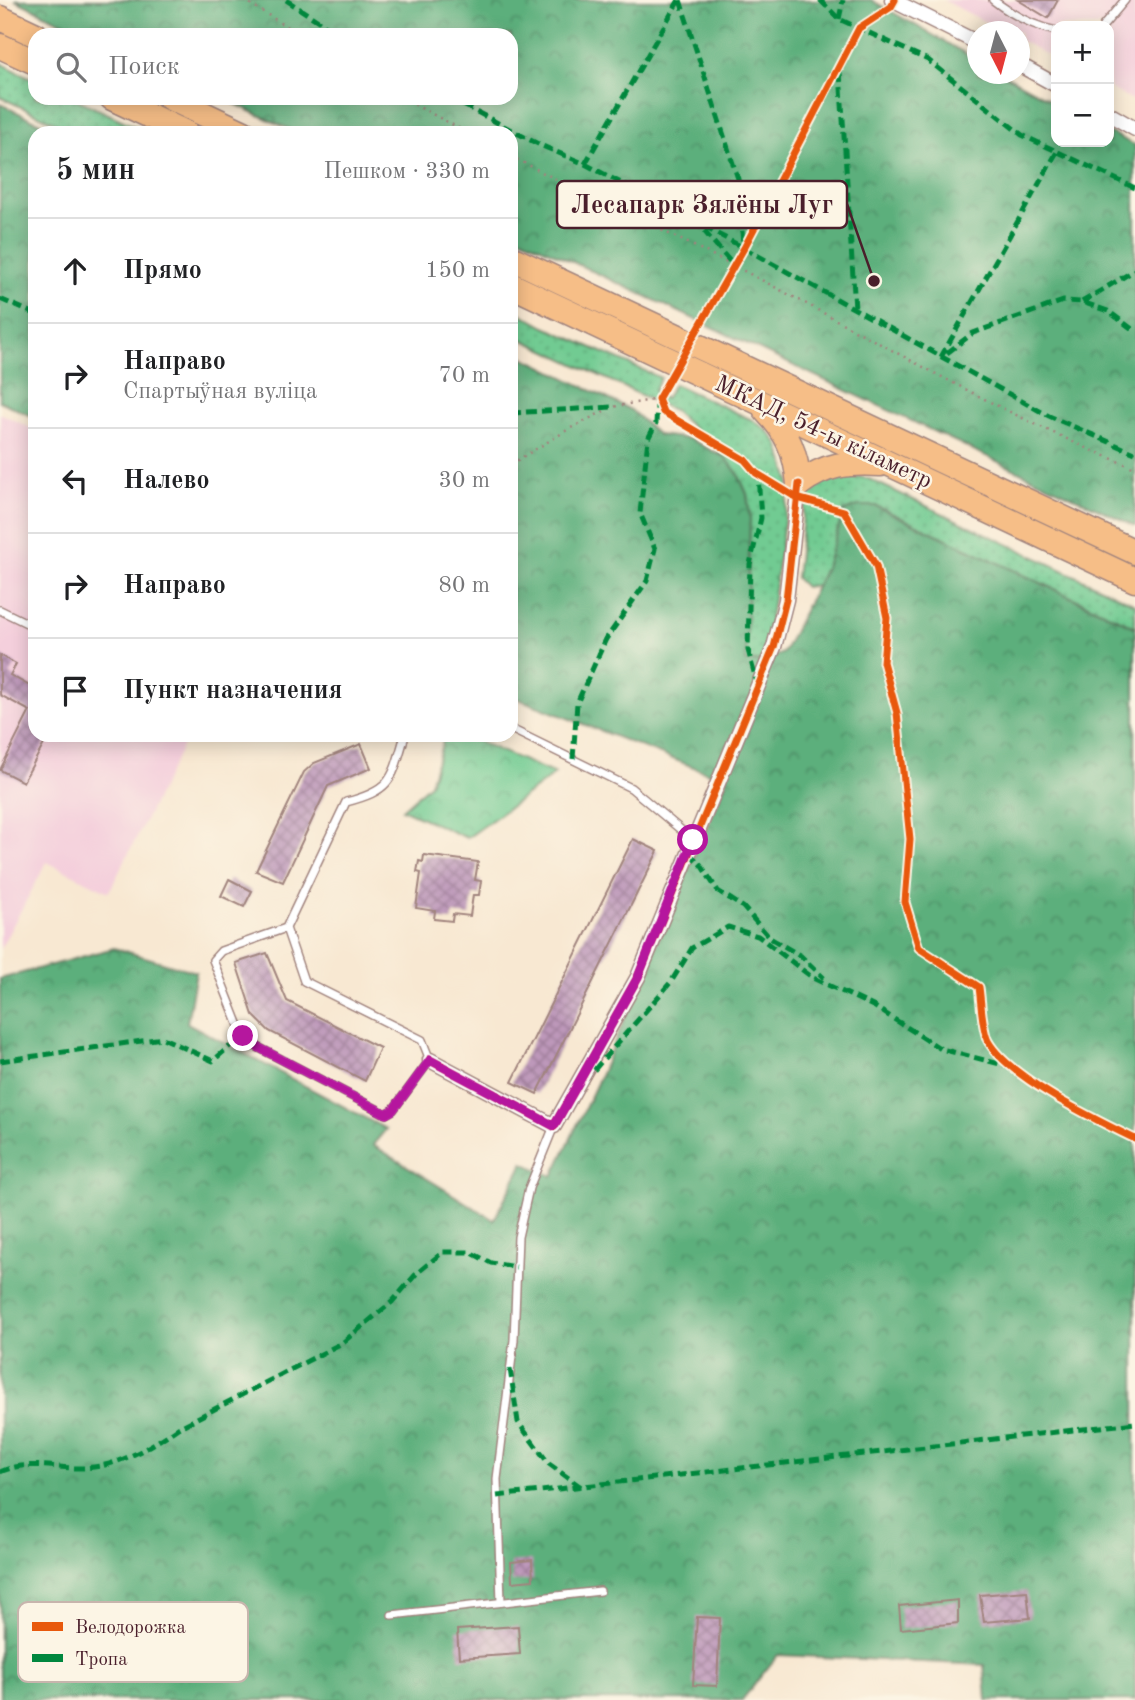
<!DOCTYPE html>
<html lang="ru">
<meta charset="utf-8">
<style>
body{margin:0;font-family:"Old Standard TT",serif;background:#f6f6f6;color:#202124}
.controls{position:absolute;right:21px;top:21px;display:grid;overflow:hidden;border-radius:14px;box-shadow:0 4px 18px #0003}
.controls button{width:63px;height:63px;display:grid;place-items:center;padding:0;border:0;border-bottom:2px solid #e0e0e0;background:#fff;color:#202124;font:35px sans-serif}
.compass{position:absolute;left:967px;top:21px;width:63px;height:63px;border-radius:50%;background:#fff;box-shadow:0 4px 18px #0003;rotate:174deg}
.stop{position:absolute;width:21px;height:21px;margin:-16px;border:5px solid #b5179e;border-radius:50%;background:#fff}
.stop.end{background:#b5179e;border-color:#fff;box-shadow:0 2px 7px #0008}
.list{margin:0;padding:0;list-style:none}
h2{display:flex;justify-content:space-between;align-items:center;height:91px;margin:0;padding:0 28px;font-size:30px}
h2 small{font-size:23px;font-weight:400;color:#757577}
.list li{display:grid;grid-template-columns:46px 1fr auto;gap:21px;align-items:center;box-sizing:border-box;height:105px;padding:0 28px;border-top:2px solid #e0e0e0}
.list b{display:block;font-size:26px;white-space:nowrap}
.list p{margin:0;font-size:23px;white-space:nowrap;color:#757577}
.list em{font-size:23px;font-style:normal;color:#757577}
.icon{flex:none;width:38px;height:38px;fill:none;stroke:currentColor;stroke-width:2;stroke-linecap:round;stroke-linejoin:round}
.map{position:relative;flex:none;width:1135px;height:1700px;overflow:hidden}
.search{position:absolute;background:#fff;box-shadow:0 4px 18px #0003;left:28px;top:28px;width:490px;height:77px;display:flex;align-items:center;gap:18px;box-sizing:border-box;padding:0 24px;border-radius:21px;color:#757577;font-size:26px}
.panel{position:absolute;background:#fff;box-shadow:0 4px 18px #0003;left:28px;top:126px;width:490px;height:616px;border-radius:21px}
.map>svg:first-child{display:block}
.built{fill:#f4cfdc}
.grass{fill:url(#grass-dots);stroke:#5e755e;stroke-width:2}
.forest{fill:url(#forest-crowns);stroke:#536754;stroke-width:2}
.park{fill:url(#park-crowns);stroke:#5e755e;stroke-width:2}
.building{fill:url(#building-cross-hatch)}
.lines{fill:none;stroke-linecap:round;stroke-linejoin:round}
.lane-casing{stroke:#a1847e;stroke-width:10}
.street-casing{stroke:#a1847e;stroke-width:17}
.highway-casing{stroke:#a1847e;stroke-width:27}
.path{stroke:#a1847e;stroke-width:2.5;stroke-dasharray:2 5;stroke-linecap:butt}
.lane{stroke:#fff;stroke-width:7}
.street{stroke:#fff;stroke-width:14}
.highway{stroke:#f6be87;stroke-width:24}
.quiet{stroke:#00873e;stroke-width:5;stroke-dasharray:10 5;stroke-linecap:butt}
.cycleway-casing{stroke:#fcf5e5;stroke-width:11}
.cycleway{stroke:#e8590c;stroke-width:7}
.route{stroke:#b5179e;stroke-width:9}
.labels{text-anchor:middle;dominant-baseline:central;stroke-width:5;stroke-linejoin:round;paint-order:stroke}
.street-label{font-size:24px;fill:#4a1f2b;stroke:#fcf5e5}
.key{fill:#fcf5e5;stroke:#c7b5ad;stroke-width:2}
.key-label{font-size:19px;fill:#4a1f2b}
.leader{fill:none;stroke:#4a1f2b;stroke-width:2.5}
.callout-dot{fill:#4a1f2b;stroke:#fcf5e5;stroke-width:2.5}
.callout{fill:#fcf5e5;stroke:#4a1f2b;stroke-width:2.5}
.callout-label{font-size:26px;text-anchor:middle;font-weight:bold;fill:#4a1f2b}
</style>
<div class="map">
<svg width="1135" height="1700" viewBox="0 0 1135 1700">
<defs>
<pattern id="grass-dots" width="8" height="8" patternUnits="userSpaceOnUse" patternTransform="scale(1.75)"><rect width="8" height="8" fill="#71cb92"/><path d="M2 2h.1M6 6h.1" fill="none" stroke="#63ae7e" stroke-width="1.8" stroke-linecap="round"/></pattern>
<pattern id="forest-crowns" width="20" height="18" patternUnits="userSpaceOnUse" patternTransform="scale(1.75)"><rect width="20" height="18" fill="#5caf7c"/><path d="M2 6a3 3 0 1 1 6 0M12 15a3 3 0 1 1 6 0" fill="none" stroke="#4e8e66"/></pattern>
<pattern id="park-crowns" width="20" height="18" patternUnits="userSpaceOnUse" patternTransform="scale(1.75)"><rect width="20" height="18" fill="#71cb92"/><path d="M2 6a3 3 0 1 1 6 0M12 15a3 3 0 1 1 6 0" fill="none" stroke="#63ae7e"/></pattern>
<pattern id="building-cross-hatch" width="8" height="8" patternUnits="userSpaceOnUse" patternTransform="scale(1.75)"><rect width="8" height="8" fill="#bd98ba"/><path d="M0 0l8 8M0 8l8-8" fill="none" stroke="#9c7b97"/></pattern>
</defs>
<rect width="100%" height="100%" fill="#fcf5e5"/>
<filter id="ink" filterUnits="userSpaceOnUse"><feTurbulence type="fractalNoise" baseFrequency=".0143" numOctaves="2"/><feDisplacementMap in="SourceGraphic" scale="14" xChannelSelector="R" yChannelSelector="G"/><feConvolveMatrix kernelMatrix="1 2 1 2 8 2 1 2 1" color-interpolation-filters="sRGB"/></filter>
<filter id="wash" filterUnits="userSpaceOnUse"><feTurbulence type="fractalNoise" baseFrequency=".00686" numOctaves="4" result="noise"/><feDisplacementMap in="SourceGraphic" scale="28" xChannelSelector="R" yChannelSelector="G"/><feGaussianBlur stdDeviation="1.57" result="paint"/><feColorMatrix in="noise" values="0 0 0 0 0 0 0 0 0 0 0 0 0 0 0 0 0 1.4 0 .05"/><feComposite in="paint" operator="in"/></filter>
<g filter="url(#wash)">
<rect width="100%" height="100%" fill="#f8e8d2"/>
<!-- built -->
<g class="built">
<polygon points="943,0 1135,0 1135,96 1132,100 1109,88 1109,26 1056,26 1056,60 1020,40 1020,32 1003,31"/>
<polygon points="0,413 35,430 35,735 188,735 109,892 47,862 0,949"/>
</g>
<!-- grass -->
<g class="grass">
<polygon points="0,63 35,80 35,98 74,98 149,133 77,133 0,97"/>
<polygon points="511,308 545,327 661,378 654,391 665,399 674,384 752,420 767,430 778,443 790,481 764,661 745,662 750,517 747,494 738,474 726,458 673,410 511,334"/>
<polygon points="838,476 856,476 869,479 1135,604 1135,627 876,506 844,511 826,567 817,585 805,587 796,578 806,492 822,480"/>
</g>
<!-- forest -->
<g class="forest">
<polygon points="15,0 871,0 977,60 978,74 1003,74 1056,103 1056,142 1109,142 1109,132 1135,145 1135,526 511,233 511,133 297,133 223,98 511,98 511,35 89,35"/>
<polygon points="0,104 61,133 35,133 35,418 0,401"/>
<polygon points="511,351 631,410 658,435 690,439 726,458 738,474 747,494 750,517 746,662 764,661 783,653 826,567 844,511 858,506 876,506 1135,627 1135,1700 987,1700 984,1665 778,1655 742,1700 0,1700 0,979 114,948 196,972 187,1023 386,1129 373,1145 494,1220 523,1163 553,1176 597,1083 727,780 511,696"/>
</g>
<!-- park -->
<polygon class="park" points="445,735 463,735 555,774 467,838 402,809 430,784"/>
<g id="blocks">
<!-- building -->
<g class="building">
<polygon points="1018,0 1058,0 1048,18"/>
<polygon points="0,655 16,664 10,675 35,689 35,735 49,735 23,782 0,770 30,711 0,695"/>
<polygon points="361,744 371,768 328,786 283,882 256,871 304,772 314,763"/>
<polygon points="633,839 658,851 537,1094 512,1082"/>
<polygon points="424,855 478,862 475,880 481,881 479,895 473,895 470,916 453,914 452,921 434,919 435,911 416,908 421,873 417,872 419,861 423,862"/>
<polygon points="229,879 252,891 244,907 221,896"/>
<polygon points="267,953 287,1001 380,1048 365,1081 269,1031 253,1015 236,963"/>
<polygon points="532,1560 533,1580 512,1582 511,1562"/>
<polygon points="1027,1591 1030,1618 984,1622 980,1595"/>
<polygon points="958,1600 958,1623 901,1629 899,1606"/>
<polygon points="697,1617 720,1618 717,1686 693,1685"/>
<polygon points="518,1626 520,1654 459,1658 457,1630"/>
</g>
</g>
</g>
<g filter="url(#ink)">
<use href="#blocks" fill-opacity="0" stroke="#a1847e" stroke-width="2"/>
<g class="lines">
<defs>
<g id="lane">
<path d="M993,0C1011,14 1034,26 1056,31"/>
<polyline points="1103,26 1125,0"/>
<polyline points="0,610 35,627"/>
<polyline points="511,729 631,788 693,840"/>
<path d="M286,928L304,981L422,1040L430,1060L393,1110L386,1114L250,1043L243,1036L213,960L221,951L286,928L346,802C393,790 392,779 405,735"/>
<polyline points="501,1602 497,1479 514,1340 518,1237 529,1188 554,1126"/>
<polyline points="392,1615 600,1591"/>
</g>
<g id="street">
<polyline points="892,0 978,43"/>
<polyline points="1020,65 1056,85"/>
<polyline points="1109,114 1135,129"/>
<polyline points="430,1060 554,1126 638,977 774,647 786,600 799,484"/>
</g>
<g id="highway">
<polyline points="0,18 36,35"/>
<polyline points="0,46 35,62"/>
<polyline points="112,98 186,133"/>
<polyline points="170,98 244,133"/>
<polyline points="511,258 1135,552"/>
<polyline points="511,285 1135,580"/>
<path d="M766,411C788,433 796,453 799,484"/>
<path d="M799,484C826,464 847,462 881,464"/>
</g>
</defs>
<!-- lane casing -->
<use href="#lane" class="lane-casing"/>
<!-- street casing -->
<use href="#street" class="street-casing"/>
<!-- highway casing -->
<use href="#highway" class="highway-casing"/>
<!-- path -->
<g class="path">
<polyline points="244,0 300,35"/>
<polyline points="402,98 468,133"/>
<path d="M511,156C596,201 684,239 769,284C889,347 1008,418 1135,468"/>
<polyline points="708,309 744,248 859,28 885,11"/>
<polyline points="511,464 569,429 612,407 658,399"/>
</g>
<!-- lane -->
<use href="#lane" class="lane"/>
<!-- street -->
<use href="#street" class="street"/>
<!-- highway -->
<use href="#highway" class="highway"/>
<!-- quiet -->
<g class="quiet">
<polyline points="286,0 340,35"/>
<polyline points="680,0 738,179 743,245"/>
<polyline points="820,0 839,19 928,60 1022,135 1135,188"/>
<polyline points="839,19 843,0"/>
<polyline points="840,72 855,309"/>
<polyline points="450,98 540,145 585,164 744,248 1049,416 1135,453"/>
<polyline points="585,164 679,0"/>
<polyline points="704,231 733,265"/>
<polyline points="0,299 35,314"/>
<polyline points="1082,302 1135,270"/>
<polyline points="947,353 973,333 1063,301 1082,302 1108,311 1135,331"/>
<polyline points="941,357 1058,150"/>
<polyline points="511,413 612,407"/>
<polyline points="758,687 748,650 750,564 761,518 758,475"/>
<polyline points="573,759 577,703 606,639 647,581 655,549 640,513 648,439 656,423 657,406"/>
<polyline points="689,853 701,865 718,891 743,907 770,938 801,956 824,978"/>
<polyline points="0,1061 163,1038 213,1061 230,1046"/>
<polyline points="594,1070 671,982 692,948 728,927 758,936 813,978 875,1007 941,1049 1004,1065"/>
<polyline points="510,1369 518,1422 549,1464 581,1487"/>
<path d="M0,1472C26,1460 52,1468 80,1468C116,1468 149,1448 178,1428L342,1343L392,1302L417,1273L443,1252H470L491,1263L516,1267"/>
<polyline points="497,1496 1135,1423"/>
</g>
<defs>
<g id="cycleway">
<path d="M895,0L891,7L859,28L744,248L658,399L663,412L745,460L756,473L797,498L844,511L876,566L887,618L883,662L897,713L910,839L905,902L919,948L979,987C981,1001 982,1029 988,1041C1009,1078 1096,1120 1135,1139"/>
<polyline points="430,1060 554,1126 638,977 774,647 786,600 799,484"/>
</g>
</defs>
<!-- cycleway casing -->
<use href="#cycleway" class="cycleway-casing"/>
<!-- cycleway -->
<use href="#cycleway" class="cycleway"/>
</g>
</g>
<g class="lines" filter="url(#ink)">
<!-- route -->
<polyline class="route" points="243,1036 250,1043 386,1114 393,1110 430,1060 554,1126 638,977 693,840"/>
</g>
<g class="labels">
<!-- street labels -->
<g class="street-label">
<text transform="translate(823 433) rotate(25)">МКАД, 54-ы кіламетр</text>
</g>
</g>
<!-- legend -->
<rect x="18" y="1602" width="230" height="80" rx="10" class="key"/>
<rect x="32" y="1622" width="31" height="9" fill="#e8590c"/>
<rect x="32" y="1654" width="31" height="8" fill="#00873e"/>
<g class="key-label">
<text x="75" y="1633">Велодорожка</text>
<text x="75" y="1665">Тропа</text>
</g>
<!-- callouts -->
<path class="leader" d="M874 281L847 204"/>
<circle class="callout-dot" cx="874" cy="281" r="7"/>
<rect class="callout" x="557" y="181" width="290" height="47" rx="7"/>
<g class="callout-label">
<text x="702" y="213">Лесапарк Зялёны Луг</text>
</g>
</svg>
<div class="controls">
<button>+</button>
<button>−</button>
</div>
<svg class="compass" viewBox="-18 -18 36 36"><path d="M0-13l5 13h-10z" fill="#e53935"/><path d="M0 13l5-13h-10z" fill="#757577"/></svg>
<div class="stop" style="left:693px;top:840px"></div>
<div class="stop end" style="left:243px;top:1036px"></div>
<div class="search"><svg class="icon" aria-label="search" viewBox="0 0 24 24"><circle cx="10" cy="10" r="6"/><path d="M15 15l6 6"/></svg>Поиск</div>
<section class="panel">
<h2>5 мин<small>Пешком · 330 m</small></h2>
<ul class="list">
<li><svg class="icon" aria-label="ahead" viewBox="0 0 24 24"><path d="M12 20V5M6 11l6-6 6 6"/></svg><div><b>Прямо</b></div><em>150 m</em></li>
<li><svg class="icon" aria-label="right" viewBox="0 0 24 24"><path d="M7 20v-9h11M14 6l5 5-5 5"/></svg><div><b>Направо</b><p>Спартыўная вуліца</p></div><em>70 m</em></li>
<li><svg class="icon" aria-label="left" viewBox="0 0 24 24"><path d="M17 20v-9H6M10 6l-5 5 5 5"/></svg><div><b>Налево</b></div><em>30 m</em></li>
<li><svg class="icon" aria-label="right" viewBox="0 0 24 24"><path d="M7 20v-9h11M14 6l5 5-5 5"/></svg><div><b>Направо</b></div><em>80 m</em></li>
<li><svg class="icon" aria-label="arrive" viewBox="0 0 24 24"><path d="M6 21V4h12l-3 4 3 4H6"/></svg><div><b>Пункт назначения</b></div></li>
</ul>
</section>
</div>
